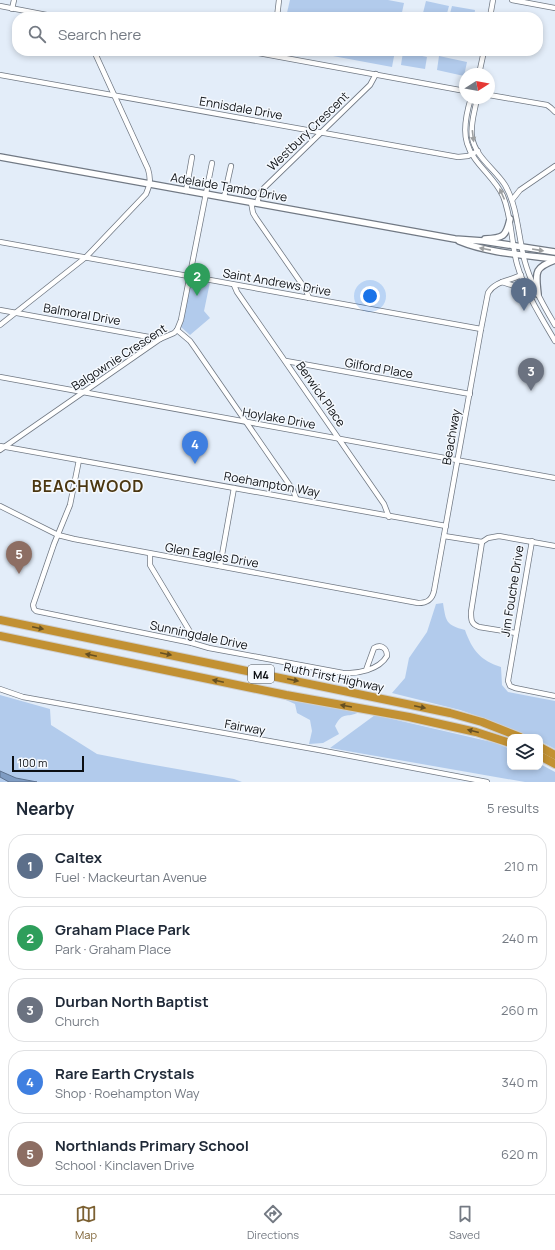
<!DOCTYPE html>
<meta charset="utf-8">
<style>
body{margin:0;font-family:Manrope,sans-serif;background:#f2f2f3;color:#1f2937}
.controls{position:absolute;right:12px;bottom:12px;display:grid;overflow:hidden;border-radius:8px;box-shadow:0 2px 6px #0003}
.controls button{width:36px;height:36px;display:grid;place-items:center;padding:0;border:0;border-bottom:1px solid #e0e1e3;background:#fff;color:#1f2937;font:20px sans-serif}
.compass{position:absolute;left:459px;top:68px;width:36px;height:36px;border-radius:50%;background:#fff;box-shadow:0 2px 6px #0003;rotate:79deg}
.scale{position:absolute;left:12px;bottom:10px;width:72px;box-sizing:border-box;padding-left:4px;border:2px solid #0b0e12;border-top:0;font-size:11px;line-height:14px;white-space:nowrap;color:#0b0e12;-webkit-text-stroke:3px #f5f9fe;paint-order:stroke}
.you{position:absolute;left:370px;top:296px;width:14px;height:14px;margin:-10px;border:3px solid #fff;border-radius:50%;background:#1a73e8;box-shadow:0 0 0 6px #1a73e833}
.badge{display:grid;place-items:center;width:26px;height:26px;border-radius:50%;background:#7c6133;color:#fff;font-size:13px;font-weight:700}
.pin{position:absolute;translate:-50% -33px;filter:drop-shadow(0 1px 2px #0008)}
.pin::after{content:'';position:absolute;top:21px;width:14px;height:12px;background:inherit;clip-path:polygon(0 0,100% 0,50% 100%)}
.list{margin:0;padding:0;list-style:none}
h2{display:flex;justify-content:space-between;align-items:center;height:52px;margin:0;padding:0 16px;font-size:17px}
h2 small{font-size:13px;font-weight:400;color:#747a83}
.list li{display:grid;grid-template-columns:26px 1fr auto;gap:12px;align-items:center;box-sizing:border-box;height:64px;margin:0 8px 8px;padding:0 8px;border:1px solid #e0e1e3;border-radius:16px}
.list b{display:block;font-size:15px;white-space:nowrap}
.list p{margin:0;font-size:13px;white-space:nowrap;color:#747a83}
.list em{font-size:13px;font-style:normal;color:#747a83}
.icon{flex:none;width:22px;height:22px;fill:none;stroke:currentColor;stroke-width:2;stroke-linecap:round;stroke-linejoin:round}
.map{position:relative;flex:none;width:555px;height:782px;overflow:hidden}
.search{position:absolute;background:#fff;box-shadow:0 2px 6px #0003;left:12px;right:12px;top:12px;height:44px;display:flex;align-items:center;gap:10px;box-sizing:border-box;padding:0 14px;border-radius:16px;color:#747a83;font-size:15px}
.sheet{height:412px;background:#fff}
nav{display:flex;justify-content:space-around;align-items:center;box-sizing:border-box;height:56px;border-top:1px solid #e0e1e3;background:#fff;font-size:11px;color:#747a83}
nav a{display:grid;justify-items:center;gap:2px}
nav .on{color:#7c6133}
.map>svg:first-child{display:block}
.green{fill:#b2cbec}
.water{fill:#7f9cc3;stroke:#5c718e}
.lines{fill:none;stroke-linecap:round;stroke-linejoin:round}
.minor-casing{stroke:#717984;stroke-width:6}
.tertiary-casing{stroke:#717984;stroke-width:8}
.motorway-casing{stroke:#cecfd0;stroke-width:10}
.minor{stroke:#fff;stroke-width:4.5}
.tertiary{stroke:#fff;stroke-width:5.5}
.motorway{stroke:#c29133;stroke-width:8}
.oneway{fill:#9d9fa0}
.oneway2{fill:#665022}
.labels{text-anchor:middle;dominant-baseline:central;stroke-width:3;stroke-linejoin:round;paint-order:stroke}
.shield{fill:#f5f9fe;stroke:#515459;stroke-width:1}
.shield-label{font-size:11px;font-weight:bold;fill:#0b0e12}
.street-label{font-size:12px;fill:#0b0e12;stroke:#f5f9fe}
.district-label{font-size:16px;font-weight:bold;letter-spacing:1px;fill:#4b3711;stroke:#f5f9fe}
</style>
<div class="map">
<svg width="555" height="782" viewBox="0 0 555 782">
<rect width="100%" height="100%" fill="#e3edf9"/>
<!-- green -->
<g class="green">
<polygon points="290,0 388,0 404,3 401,17 286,17"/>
<polygon points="426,1 449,6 446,17 422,17"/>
<polygon points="452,6 475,10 474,17 449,17"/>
<polygon points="306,51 395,51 392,67"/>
<polygon points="403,52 427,57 425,69 401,65"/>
<polygon points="439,56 467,62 464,76 437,70"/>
<polygon points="190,279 210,282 204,311 210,318 190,335 181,327"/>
<path d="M443,603C446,622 446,625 465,630C472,650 481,661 501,667L502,685L508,692L555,701V749L540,741V737H531L489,720L460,710L392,693L405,678L409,658L427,632L436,604Z"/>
<polygon points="0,695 50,709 51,725 97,754 143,763 234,779 242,782 0,782"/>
<path d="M279,697L359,712C346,719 344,710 335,726L339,734L323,743L309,744L312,731L310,720L297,713L295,704Z"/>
<polygon points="375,715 496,743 510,749 510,767 540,767 540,764 555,772 555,782 525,782 330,748"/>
</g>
<!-- water -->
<polygon class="water" points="0,771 16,778 37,782 9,782 0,777"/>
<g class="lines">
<defs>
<g id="minor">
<polyline points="512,0 555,8"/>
<polyline points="0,6 57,17"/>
<polyline points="12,9 14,0"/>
<polyline points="277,17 279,0"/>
<polyline points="490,17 493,0"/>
<polyline points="247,51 465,91"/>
<polyline points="479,74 484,51"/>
<polyline points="0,75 458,157 468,156 478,151"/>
<polyline points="489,95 547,105 551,108 555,112"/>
<path d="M471,98C467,111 463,130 467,143C473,164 494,176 503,196C512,218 511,242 517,264C525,292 541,317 555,341"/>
<path d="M477,98C475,111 470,124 472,137C475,157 495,169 505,185C518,207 518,237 525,262C531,284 543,305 555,325"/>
<polyline points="186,191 192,157"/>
<polyline points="224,197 231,166"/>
<polyline points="512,200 520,190 555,166"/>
<polyline points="251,202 253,213 256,218 306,290 309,298"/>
<polyline points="257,203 260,193 264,188 370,85 376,74"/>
<polyline points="0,242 481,329"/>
<polyline points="502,282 527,290"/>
<polyline points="234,285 237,292 384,504 389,517"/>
<polyline points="0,310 160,339"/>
<path d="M0,325L86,257L146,194C150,185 151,179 148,169L94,51"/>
<polyline points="177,330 190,341 195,348 293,490 296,498"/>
<polyline points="177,330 181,320 212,163"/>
<polyline points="286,361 470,394"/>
<polyline points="0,377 555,478"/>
<polyline points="0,446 446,526"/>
<polyline points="0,450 160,339 174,333 177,330"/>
<path d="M79,460L70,505L54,544L33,605L34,609L36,611L192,643L209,648L343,673C357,674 379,670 387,656C387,648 381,644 374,648L366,670"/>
<path d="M0,506L58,535L74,539L418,603C427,603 432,600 434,591L481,329L488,293C495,281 510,281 521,275"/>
<polyline points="444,536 482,542 488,538 499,536 555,546"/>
<polyline points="532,541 508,681 510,686 515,688 555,696"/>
<path d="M482,542L471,612C471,620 471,624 479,627L516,633"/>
<polyline points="150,554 150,565 189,630 193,639 192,643"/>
<polyline points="220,566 234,488"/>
<polyline points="0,689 23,697 319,750 487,782"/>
</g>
<g id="tertiary">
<polyline points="0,157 455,239 483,241 555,252"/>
<path d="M485,239C503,238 506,237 510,219"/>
<path d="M459,241C488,253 524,255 555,259"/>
<path d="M538,294C536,273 533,268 555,260"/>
</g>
<g id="motorway">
<polyline points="0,620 450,713 482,722 520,737"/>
<polyline points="0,636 286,695 409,717 476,732 510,743"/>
<polyline points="540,747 555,755"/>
<polyline points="540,756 555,764"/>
</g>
</defs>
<!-- minor casing -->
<use href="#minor" class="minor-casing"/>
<!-- tertiary casing -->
<use href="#tertiary" class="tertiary-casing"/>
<!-- motorway casing -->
<use href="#motorway" class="motorway-casing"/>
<!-- minor -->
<use href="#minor" class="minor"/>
<!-- tertiary -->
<use href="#tertiary" class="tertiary"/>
<!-- motorway -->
<use href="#motorway" class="motorway"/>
</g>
<!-- one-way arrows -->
<defs><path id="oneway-solid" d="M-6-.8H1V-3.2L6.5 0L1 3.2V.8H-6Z"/></defs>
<g class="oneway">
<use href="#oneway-solid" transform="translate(473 136) rotate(83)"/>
<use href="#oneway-solid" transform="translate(502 194) rotate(-114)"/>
<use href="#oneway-solid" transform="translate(485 249) rotate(-169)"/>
<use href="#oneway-solid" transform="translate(538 250) rotate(9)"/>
</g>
<g class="oneway2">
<use href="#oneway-solid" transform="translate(38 628) rotate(12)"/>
<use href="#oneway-solid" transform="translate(166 654) rotate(12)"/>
<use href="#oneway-solid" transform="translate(91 655) rotate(-168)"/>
<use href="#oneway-solid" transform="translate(293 680) rotate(12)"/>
<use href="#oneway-solid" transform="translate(218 681) rotate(-168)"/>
<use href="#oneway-solid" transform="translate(346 706) rotate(-170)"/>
<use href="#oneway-solid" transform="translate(420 707) rotate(12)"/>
<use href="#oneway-solid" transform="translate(473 731) rotate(-166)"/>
</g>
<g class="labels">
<!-- shield labels -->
<rect class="shield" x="248" y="665" width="26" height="18" rx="3"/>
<g class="shield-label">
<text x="261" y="674">M4</text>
</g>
<!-- street labels -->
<g class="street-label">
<text transform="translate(241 108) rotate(10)">Ennisdale Drive</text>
<text transform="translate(308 131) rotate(-44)">Westbury Crescent</text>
<text transform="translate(229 187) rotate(10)">Adelaide Tambo Drive</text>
<text transform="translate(277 282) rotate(10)">Saint Andrews Drive</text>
<text transform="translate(82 314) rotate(10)">Balmoral Drive</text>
<text transform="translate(119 357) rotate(-33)">Balgownie Crescent</text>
<text transform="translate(379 368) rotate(10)">Gilford Place</text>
<text transform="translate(321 394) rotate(55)">Berwick Place</text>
<text transform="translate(279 418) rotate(10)">Hoylake Drive</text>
<text transform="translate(451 437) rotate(-80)">Beachway</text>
<text transform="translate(272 484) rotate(10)">Roehampton Way</text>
<text transform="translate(212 555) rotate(10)">Glen Eagles Drive</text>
<text transform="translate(512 591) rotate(-81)">Jim Fouche Drive</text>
<text transform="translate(199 635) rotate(12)">Sunningdale Drive</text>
<text transform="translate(334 677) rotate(12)">Ruth First Highway</text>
<text transform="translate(245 727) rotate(10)">Fairway</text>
</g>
<!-- district labels -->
<g class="district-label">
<text x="88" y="486">BEACHWOOD</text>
</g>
</g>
</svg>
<div class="controls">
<button><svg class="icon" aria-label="layers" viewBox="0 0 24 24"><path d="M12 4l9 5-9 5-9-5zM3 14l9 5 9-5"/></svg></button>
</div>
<svg class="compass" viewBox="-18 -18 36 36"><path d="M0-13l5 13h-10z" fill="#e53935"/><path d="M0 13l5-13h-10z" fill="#747a83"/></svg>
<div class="scale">100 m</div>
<div class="you"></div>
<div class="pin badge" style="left:524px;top:311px;background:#5c6f8a">1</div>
<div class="pin badge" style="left:197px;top:296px;background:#2e9e5b">2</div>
<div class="pin badge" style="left:531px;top:391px;background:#6b7280">3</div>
<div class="pin badge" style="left:195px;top:464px;background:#3f7fe0">4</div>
<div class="pin badge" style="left:19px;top:574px;background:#8d6e63">5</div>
<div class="search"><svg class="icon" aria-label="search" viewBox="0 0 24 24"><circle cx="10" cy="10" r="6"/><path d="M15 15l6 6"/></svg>Search here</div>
</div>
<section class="sheet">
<h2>Nearby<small>5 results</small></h2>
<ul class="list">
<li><span class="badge" style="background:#5c6f8a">1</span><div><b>Caltex</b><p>Fuel · Mackeurtan Avenue</p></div><em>210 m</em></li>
<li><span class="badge" style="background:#2e9e5b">2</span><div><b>Graham Place Park</b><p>Park · Graham Place</p></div><em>240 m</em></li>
<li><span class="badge" style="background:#6b7280">3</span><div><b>Durban North Baptist</b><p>Church</p></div><em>260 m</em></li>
<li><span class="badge" style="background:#3f7fe0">4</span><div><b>Rare Earth Crystals</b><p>Shop · Roehampton Way</p></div><em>340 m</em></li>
<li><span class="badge" style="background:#8d6e63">5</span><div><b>Northlands Primary School</b><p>School · Kinclaven Drive</p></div><em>620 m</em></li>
</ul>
</section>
<nav>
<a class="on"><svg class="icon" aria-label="map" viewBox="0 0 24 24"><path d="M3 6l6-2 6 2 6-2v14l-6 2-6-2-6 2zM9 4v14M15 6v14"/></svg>Map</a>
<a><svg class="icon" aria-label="directions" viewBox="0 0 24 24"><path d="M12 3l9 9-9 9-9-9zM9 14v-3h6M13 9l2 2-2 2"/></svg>Directions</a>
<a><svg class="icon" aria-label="saved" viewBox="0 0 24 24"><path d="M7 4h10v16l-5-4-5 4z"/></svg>Saved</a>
</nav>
